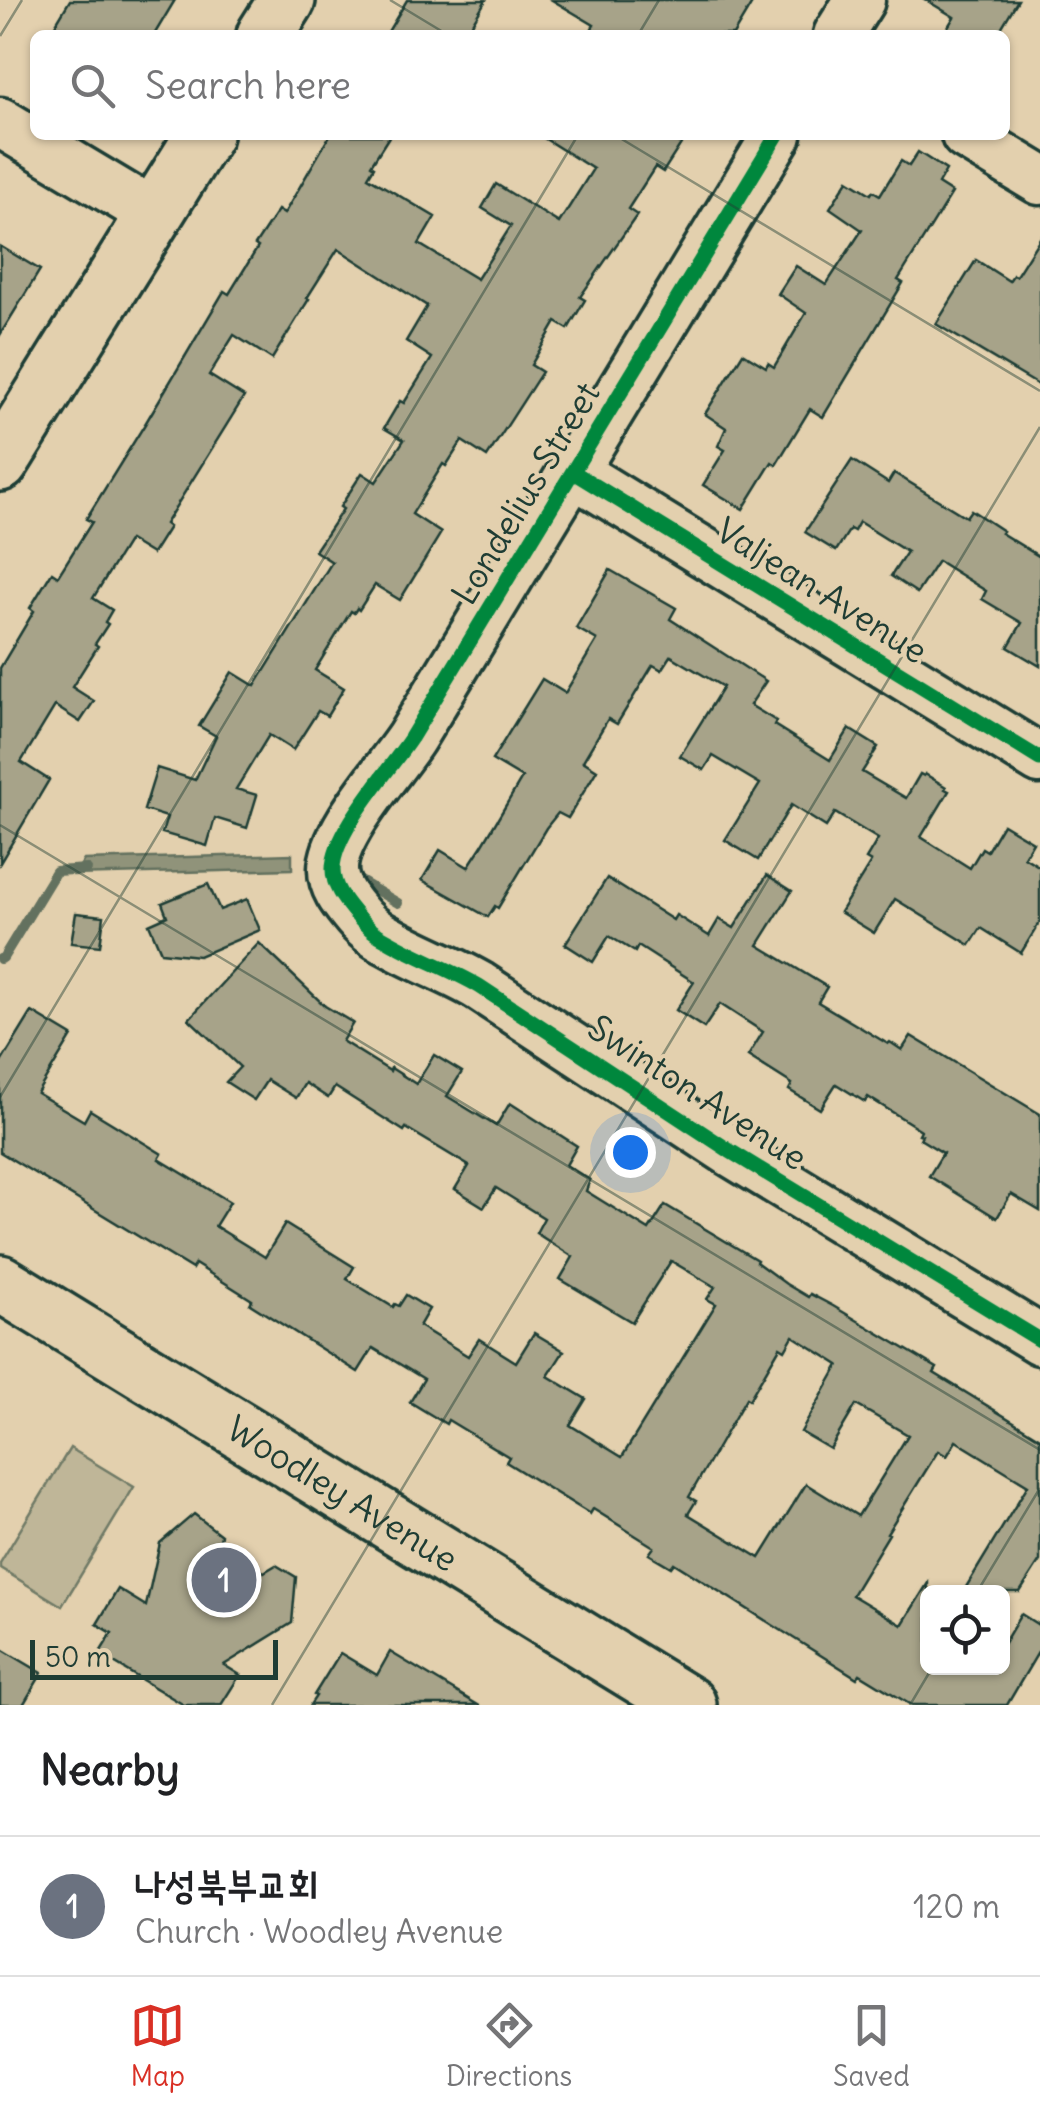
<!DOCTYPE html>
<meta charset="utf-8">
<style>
body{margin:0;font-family:Delius,"Poor Story",sans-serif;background:#f6f6f6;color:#202124}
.controls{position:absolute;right:30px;bottom:30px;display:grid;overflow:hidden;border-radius:15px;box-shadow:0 2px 8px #0004}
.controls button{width:90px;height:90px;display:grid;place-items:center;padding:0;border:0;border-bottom:2px solid #e0e0e0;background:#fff;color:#202124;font:50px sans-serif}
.scale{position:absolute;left:30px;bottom:25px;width:248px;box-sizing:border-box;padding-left:10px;border:5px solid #1f3d34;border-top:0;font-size:28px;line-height:35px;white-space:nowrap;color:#1f3d34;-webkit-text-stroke:8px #e3d0ae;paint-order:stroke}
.you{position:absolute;left:630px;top:1152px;width:35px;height:35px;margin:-25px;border:8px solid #fff;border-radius:50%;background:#1a73e8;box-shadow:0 0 0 15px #1a73e833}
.badge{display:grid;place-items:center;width:65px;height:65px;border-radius:50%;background:#d93025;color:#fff;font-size:32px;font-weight:700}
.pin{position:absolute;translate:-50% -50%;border:5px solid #fff;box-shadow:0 2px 10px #0006}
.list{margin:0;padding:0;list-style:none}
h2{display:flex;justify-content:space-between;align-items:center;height:130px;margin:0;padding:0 40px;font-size:42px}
h2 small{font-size:32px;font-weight:400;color:#757577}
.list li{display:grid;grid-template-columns:65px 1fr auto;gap:30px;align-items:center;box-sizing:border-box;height:140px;padding:0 40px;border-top:2px solid #e0e0e0}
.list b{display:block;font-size:38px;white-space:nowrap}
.list p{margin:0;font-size:32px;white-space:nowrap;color:#757577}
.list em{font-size:32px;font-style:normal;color:#757577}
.icon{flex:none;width:55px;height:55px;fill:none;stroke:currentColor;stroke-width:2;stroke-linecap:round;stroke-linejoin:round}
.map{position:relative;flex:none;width:1040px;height:1705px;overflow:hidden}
.search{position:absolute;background:#fff;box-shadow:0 2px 8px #0004;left:30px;right:30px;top:30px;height:110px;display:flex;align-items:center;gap:25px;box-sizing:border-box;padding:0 35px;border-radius:15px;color:#757577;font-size:38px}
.sheet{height:270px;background:#fff}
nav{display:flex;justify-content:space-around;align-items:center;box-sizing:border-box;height:140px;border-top:2px solid #e0e0e0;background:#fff;font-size:28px;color:#757577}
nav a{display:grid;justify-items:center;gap:5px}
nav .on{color:#d93025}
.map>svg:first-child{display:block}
.green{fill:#bfb698;stroke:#6f7a66;stroke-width:2.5}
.water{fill:#90937a;stroke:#63715e;stroke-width:2.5}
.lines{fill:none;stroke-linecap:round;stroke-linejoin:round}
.stream{stroke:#63715e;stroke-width:10}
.building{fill:#a7a389;stroke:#1f3d34;stroke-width:2.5;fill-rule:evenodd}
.minor-casing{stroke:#1f3d34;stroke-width:55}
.major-casing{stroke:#1f3d34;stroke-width:62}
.minor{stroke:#e3d0ae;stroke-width:48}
.major{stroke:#e3d0ae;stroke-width:55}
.cycleway-casing{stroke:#e3d0ae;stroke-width:21}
.cycleway{stroke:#00873e;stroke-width:15}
.ticks{fill:none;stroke:#1f3d34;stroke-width:2.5;stroke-opacity:0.45}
.labels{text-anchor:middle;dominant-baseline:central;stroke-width:8;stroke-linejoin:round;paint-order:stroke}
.street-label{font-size:35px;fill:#1f3d34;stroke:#e3d0ae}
</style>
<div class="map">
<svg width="1040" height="1705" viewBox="0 0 1040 1705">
<rect width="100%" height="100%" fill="#e3d0ae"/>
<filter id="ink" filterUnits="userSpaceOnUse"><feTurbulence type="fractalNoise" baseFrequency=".01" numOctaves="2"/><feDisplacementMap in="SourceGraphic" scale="20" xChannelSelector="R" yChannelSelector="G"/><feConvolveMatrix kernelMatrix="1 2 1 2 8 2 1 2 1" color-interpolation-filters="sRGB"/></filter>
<g filter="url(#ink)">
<!-- green -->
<polygon class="green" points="70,1448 134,1487 62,1606 0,1568 0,1563"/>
<!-- water -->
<polygon class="water" points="292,854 292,869 74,875 84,860"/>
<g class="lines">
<!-- stream -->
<g class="stream">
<polyline points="347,873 398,903"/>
<polyline points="0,959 3,958 56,871 87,869"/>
</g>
</g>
<!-- building -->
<g class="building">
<polygon points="70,0 175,0 154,35 49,35"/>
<polygon points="407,0 486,0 465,35 386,35"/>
<polygon points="552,0 754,0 733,35 588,35 594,25"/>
<polygon points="926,0 1018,0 997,35 943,35 954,17"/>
<polygon points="330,135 390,135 371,165 374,167 368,177 435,217 419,244 477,279 511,226 482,208 496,184 559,223 593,169 539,135 665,135 681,144 663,172 655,167 628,209 637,215 580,297 585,300 568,329 556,322 531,365 542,372 487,457 462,441 446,466 443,464 412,514 441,533 400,600 375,585 359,610 357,608 354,613 351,611 315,670 344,688 327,716 318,711 293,750 269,735 236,789 257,795 247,828 215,818 207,846 162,833 167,817 144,810 157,768 195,780 216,736 199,726 232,672 255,686 332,562 315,551 343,509 340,507 362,473 376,482 404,440 384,428 400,401 404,403 432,358 406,341 427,306 338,249 307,298 309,299 272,359 234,335 209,375 244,397 165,524 169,527 152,554 129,540 93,598 112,610 105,622 108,624 95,644 98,646 72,687 94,701 80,722 55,706 21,762 49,780 0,863 0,668 34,611 30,608 52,572 58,576 92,522 86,519 145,424 224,291 229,294 258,247 255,245 278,210 284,214"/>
<polygon points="918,152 946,170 938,184 952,193 898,280 903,283 823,417 810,409 776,465 772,462 743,509 703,485 725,450 718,446 726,428 705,414 743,353 766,367 768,363 774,367 806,313 778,294 796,266 826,285 862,230 830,208 848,180 871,194 873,191 880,195 901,161 909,166"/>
<polygon points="1040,238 1040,386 936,324 976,260 1009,281 1013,275 1016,276"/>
<polygon points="0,246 40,270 0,335"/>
<polygon points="852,460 888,483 894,473 966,517 971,510 1003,531 1001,533 1040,557 1040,666 1008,647 1022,623 982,599 986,591 938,561 917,593 891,576 907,552 859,522 854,531 850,529 836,551 805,532"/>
<polygon points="610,570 676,608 670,619 766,681 750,705 776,721 774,725 830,760 849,729 878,747 862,772 906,798 920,774 924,776 925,774 946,787 945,789 949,791 921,837 970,868 982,848 987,851 1003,824 1033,842 1024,857 1040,867 1040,922 1021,953 981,928 970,945 895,899 874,933 840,912 871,862 866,859 878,839 835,813 826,827 791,805 758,860 725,840 760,784 713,756 704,770 680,756 723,687 671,656 662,670 653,665 617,724 608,719 583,761 597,770 568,818 558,813 546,828 498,908 495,906 488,917 422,880 440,850 468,867 483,844 522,778 492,760 542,679 565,693 597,640 576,628"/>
<polygon points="767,875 792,891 758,945 827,987 818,1002 888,1044 890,1042 902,1050 911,1036 1040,1114 1040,1211 1011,1194 997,1218 929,1176 943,1153 920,1139 922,1135 919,1134 921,1130 868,1097 865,1102 836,1084 820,1109 789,1090 792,1084 748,1056 763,1032 720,1004 704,1028 676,1010 694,982 638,946 635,952 609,936 593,962 565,944 607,878 673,920 676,915 709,936 719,919 734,928"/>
<polygon points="208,884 220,910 247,899 260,930 199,956 161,952 149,924 167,916 162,903"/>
<polygon points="76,913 104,916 100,946 71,943"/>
<path d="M259,943L325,1006L353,1023L342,1041L390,1071L391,1068L416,1084L434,1055L462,1072L447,1096L496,1126L510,1103L577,1146L566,1165L590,1180L586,1191L649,1230L665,1205L757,1260L756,1262L786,1284L808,1297L810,1294L833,1306L937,1368L934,1373L1040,1438V1561L1020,1592H963L1028,1485L956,1441L947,1456L938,1451L887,1533L889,1534L852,1595L902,1625L928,1583V1668H1002V1646L1021,1614L1040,1626V1649L1007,1705H911L860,1674L857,1678L674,1563L671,1567L649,1554L654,1547L593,1509L590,1514L506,1462L509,1457L448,1420L446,1424L410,1402L424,1379L373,1348L358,1372L250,1304L252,1300L195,1264L192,1269L0,1152V1064L32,1012L72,1036L37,1093L84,1121L90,1110L162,1154L159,1159L230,1202L215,1226L265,1257L285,1224L354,1267L347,1279L393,1307L395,1304L399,1306L406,1295L429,1309L419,1326L468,1356L479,1339L516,1362L534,1333L564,1351L548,1376L586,1399L570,1425L622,1457L716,1304L707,1299L715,1287L671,1261L632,1322L560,1279L573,1257L536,1233L544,1218L496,1188L484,1207L455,1189L469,1166L406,1128L404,1131L335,1087L328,1098L305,1083L296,1098L267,1080L254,1100L226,1082L240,1067L189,1019ZM793,1336L839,1365L801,1432L830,1449L856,1405L908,1435L858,1516L806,1484L760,1558L688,1514L696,1501L689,1497L746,1398L749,1400L780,1347L785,1350Z"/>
<polygon points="194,1514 221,1535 219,1545 264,1572 276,1565 296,1577 292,1623 224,1665 240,1675 221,1705 184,1705 99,1654 112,1633 97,1624 118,1589 146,1606 160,1543"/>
<polygon points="0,1648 42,1673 23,1705 0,1705"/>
<polygon points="390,1652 430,1676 478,1705 310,1705 316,1696 314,1695 340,1653 377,1675"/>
</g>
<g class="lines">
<defs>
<g id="minor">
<polyline points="838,35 860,0"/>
<polyline points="0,122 155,215"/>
<path d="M777,135L411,738C390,770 332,833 333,870C333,886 344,900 353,911C363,924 374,934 389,941C418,958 450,969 479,986L730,1151L1040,1340"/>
<polyline points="966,135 1040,180"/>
<polyline points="573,472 1040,759"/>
</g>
<g id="major">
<polyline points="265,35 287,0"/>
<polyline points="0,463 204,135"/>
<path id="s1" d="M0,1283L688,1705"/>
</g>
</defs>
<!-- minor casing -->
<use href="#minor" class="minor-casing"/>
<!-- major casing -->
<use href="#major" class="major-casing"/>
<!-- minor -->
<use href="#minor" class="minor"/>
<!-- major -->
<use href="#major" class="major"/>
<defs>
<g id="cycleway">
<path d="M777,135L411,738C390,770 332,833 333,870C333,886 344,900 353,911C363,924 374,934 389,941C418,958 450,969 479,986L730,1151L1040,1340"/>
<polyline points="573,472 1040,759"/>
</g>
</defs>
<!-- cycleway casing -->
<use href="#cycleway" class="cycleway-casing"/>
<!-- cycleway -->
<use href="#cycleway" class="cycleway"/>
</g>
</g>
<!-- ticks -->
<path class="ticks" d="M390,0L448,35M638,35L659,0M0,36L22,0M615,135L1040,391M0,825L1040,1450M0,1097L578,135M977,1592L1040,1488M272,1705L1040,427M910,1705L932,1668"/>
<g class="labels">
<!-- street labels -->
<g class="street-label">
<text transform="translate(525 493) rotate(-59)">Londelius Street</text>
<text transform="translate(822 590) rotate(32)">Valjean Avenue</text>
<text transform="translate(698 1092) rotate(33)">Swinton Avenue</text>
<text stroke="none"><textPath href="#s1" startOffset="402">Woodley Avenue</textPath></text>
</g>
</g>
</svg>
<div class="controls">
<button><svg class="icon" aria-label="locate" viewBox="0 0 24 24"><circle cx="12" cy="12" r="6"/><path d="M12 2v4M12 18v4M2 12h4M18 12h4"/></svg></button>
</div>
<div class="scale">50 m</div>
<div class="you"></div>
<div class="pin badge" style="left:224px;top:1580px;background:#6b7280">1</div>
<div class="search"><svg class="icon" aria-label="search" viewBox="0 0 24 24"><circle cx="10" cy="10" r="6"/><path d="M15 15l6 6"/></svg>Search here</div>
</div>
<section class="sheet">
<h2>Nearby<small></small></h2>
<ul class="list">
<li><span class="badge" style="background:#6b7280">1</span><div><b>나성북부교회</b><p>Church · Woodley Avenue</p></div><em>120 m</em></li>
</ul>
</section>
<nav>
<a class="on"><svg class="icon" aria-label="map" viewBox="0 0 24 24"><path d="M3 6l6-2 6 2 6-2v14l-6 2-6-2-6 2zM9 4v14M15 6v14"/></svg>Map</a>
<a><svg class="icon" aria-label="directions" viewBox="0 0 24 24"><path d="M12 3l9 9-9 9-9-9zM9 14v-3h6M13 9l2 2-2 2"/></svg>Directions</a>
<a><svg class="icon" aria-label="saved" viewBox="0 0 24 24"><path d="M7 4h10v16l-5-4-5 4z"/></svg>Saved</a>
</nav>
